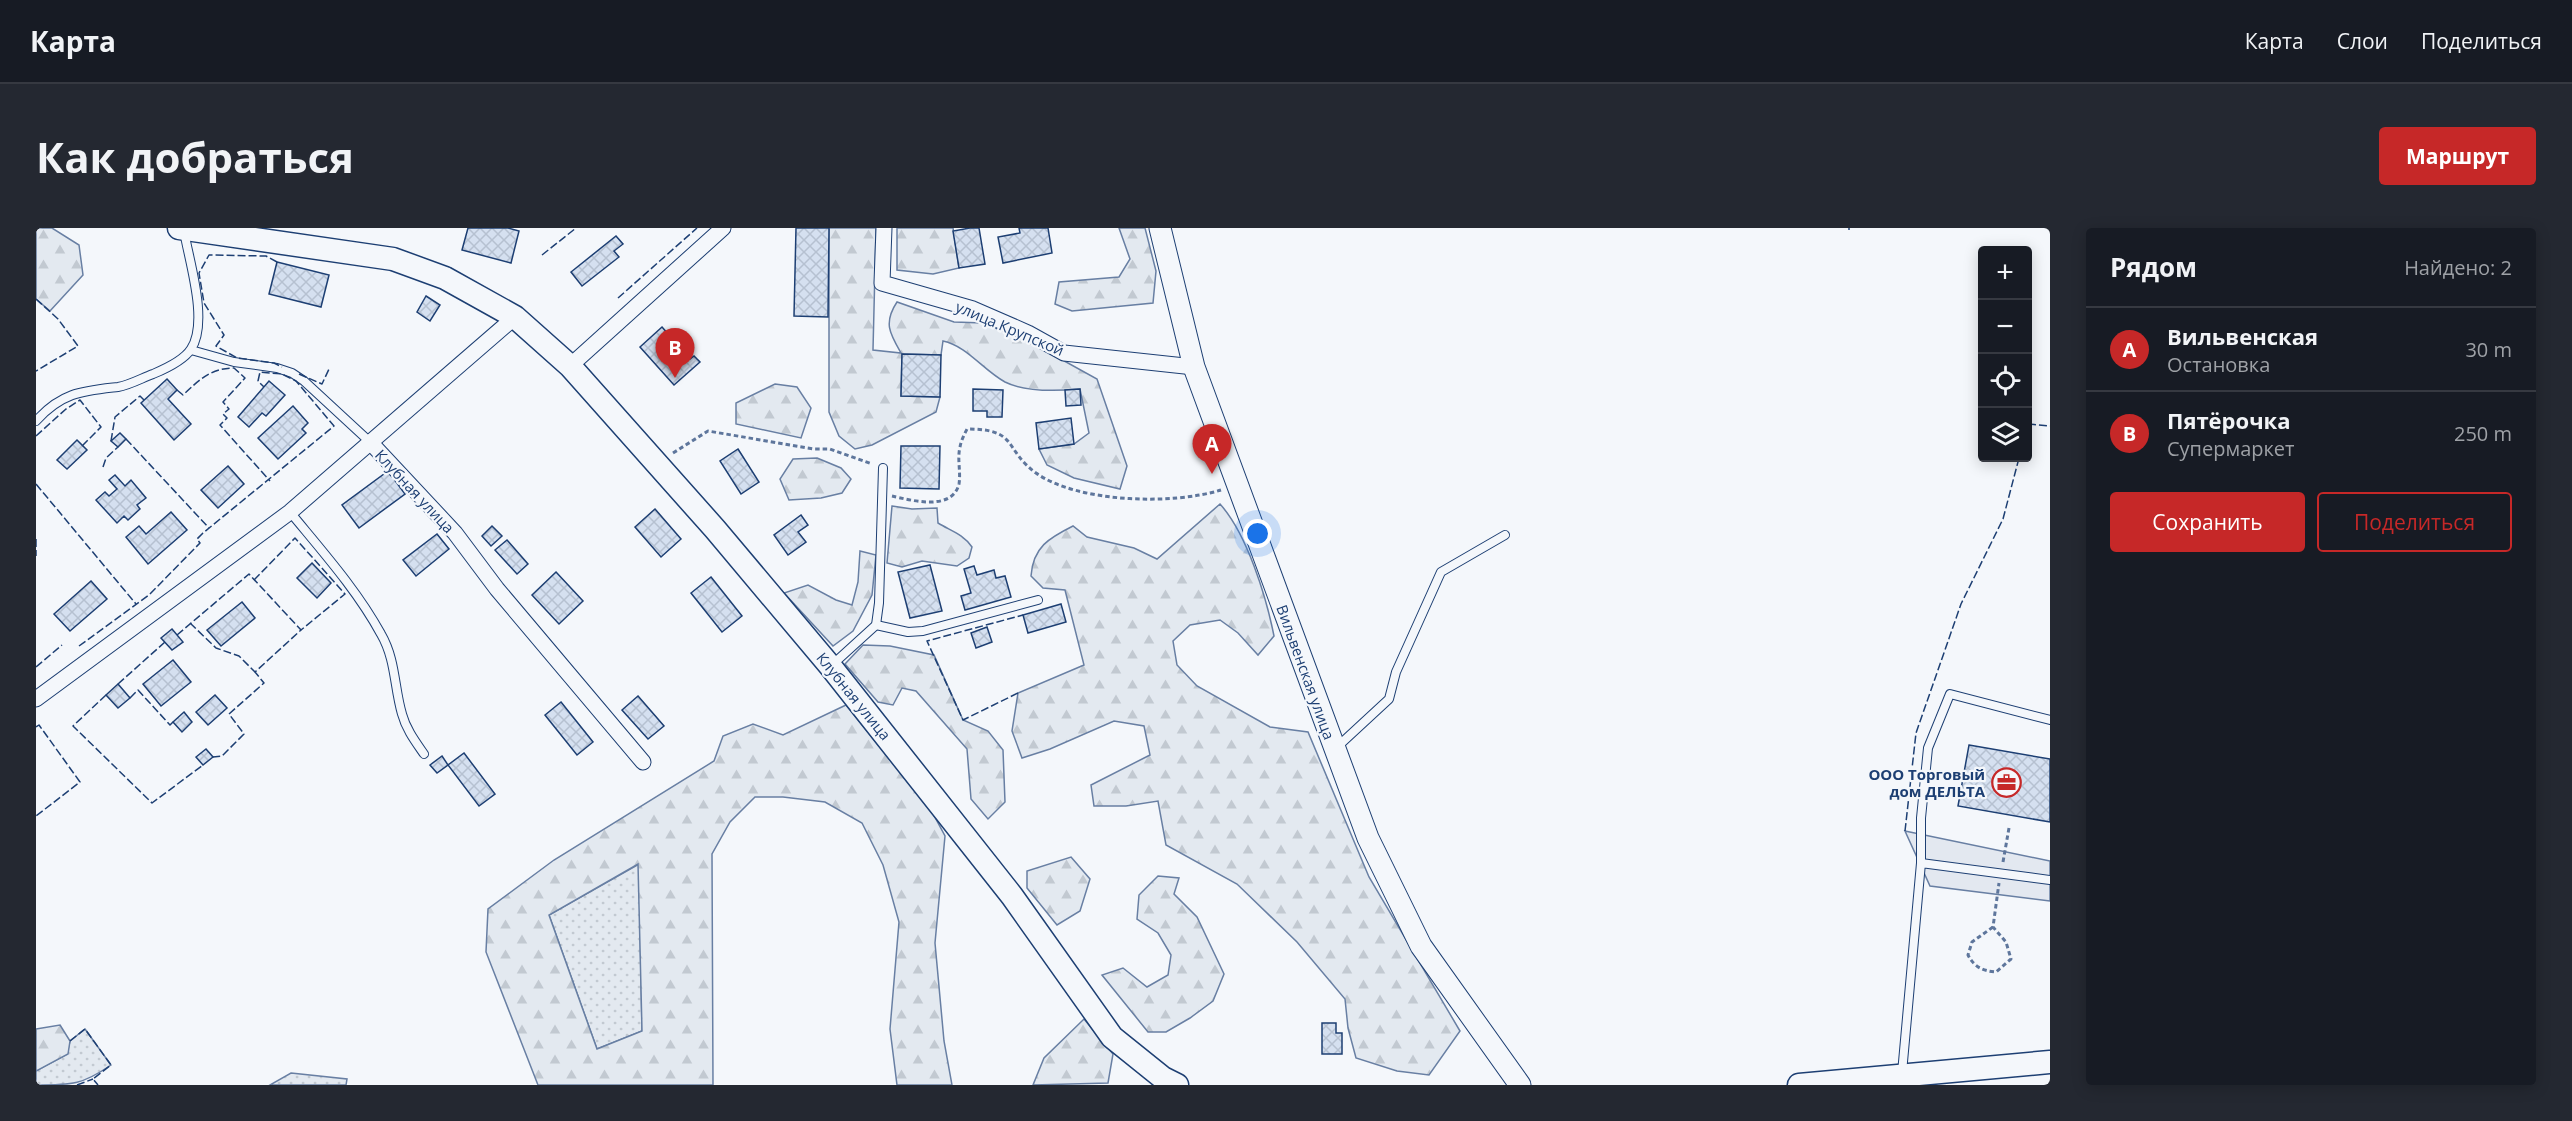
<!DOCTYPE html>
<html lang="ru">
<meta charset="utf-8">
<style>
body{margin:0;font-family:"Open Sans",sans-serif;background:#242831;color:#f1f3f6}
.controls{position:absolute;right:18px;top:18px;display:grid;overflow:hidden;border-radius:6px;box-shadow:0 3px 15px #0003}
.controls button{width:54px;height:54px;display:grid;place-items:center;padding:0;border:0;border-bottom:2px solid #363941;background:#171b24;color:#f1f3f6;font:30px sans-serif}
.you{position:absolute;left:1222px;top:306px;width:21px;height:21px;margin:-15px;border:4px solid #fff;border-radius:50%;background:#1a73e8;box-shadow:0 0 0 9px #1a73e833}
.badge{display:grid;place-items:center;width:39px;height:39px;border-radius:50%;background:#c62828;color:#fff;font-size:20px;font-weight:700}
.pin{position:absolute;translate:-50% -50px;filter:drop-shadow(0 2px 3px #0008)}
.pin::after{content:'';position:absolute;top:32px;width:21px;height:18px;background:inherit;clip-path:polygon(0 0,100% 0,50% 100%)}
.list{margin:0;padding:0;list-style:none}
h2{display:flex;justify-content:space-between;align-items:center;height:78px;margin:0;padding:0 24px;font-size:26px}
h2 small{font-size:20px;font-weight:400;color:#9ea1a6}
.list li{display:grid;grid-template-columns:39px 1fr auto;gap:18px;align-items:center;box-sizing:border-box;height:84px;padding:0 24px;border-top:2px solid #363941}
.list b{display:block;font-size:22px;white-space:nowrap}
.list p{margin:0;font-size:20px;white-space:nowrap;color:#9ea1a6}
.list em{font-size:20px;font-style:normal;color:#9ea1a6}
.actions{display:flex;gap:12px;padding:18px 24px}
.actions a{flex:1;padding:14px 0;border:2px solid #c62828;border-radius:6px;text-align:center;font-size:21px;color:#c62828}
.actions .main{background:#c62828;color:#fff}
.icon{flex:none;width:33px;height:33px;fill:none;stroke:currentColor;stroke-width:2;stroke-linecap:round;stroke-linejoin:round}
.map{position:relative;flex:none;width:2014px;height:857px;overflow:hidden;border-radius:6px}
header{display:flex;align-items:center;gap:36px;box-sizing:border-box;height:84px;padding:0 30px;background:#171b24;border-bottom:2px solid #363941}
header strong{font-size:28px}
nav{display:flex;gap:33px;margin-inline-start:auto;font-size:21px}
.intro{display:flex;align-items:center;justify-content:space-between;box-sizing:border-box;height:144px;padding:0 36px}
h1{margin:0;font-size:42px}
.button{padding:15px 27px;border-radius:6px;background:#c62828;color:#fff;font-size:21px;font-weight:700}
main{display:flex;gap:36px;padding:0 36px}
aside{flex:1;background:#171b24;border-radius:6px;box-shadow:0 3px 15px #0003}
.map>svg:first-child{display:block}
.grass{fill:url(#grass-dots);stroke:#687fa3;stroke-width:1.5}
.forest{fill:url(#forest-firs);stroke:#687fa3;stroke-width:1.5;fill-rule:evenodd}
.parking{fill:#e3e8f0;stroke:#687fa3;stroke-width:1.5}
.building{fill:url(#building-cross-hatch);stroke:#1d3f73;stroke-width:1.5}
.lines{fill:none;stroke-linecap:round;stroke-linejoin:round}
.lane-casing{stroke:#1d3f73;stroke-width:10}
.street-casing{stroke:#1d3f73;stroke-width:17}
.secondary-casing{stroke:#1d3f73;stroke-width:23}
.primary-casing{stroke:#1d3f73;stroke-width:25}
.path{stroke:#5e769c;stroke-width:3;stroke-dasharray:4.5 3;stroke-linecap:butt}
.lane{stroke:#f4f7fb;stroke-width:8}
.street{stroke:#f4f7fb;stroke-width:15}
.secondary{stroke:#f4f7fb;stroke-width:21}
.primary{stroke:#f4f7fb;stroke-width:22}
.fence{stroke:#1d3f73;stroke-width:1.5;stroke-dasharray:8 3;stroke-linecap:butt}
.labels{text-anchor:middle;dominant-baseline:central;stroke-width:4.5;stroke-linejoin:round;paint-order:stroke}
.street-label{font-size:15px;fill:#1d3f73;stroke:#f4f7fb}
.poi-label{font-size:15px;font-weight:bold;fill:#1d3f73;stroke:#f4f7fb;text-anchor:end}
</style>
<header>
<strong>Карта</strong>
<nav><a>Карта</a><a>Слои</a><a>Поделиться</a></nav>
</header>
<div class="intro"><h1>Как добраться</h1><a class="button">Маршрут</a></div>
<main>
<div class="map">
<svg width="2014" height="857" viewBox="0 0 2014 857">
<defs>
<pattern id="grass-dots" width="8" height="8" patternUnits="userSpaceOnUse" patternTransform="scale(1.5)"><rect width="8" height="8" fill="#e3e9f0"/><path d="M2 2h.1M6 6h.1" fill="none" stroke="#c2c9d1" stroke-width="1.8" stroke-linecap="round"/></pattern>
<pattern id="forest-firs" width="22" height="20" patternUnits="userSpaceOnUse" patternTransform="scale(1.5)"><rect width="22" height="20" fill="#e3e9f0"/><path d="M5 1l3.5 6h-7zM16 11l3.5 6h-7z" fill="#c2c9d1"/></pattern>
<pattern id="building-cross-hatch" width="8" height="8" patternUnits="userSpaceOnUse" patternTransform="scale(1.5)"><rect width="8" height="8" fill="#d5e0f0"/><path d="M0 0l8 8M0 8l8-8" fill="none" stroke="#b6c1d1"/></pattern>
</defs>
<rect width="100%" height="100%" fill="#f4f7fb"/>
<!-- grass -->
<g class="grass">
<polygon points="603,636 606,803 561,821 513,687"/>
<path d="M49,801L75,837C46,857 36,857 0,857V843L31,826L34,813Z"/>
<polygon points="255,845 311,851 310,857 234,857"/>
</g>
<!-- forest -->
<g class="forest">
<polygon points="0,0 16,0 43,17 47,47 14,83 0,71"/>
<path d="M793,0H840L837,122L865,125C854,106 847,95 861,74L918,94L948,95L1003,119L1061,151L1091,238L1084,261L1038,250L1011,237L1003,221L1038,216L1053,205L1044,161C1022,163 989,164 969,154C947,142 931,118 907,113L905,127L866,126L865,168L904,169L900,184L836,217L819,221L803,208L793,184Z"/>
<polygon points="861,0 917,0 923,40 897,46 861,42"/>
<polygon points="1083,0 1109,0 1120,43 1117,75 1036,83 1019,76 1023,54 1083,49 1094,31"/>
<polygon points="739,156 761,159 775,180 765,210 700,196 700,175"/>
<polygon points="781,230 805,240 815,251 806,265 785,270 753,272 744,251 757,231"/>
<path d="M1184,276C1211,306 1230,368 1238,408L1222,427L1202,405L1184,392L1154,397L1137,413L1141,437L1161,458L1234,499L1272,504L1333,649L1424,803L1393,847L1361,843L1320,830L1312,800L1309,771L1261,714L1201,656L1130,617L1122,573L1090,578H1058L1055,557L1114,527L1108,498L1078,493L1014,521L986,530L976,503L982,465L1048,437L1029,362L1007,360L995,348C997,319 1013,310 1037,298L1051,309L1098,320L1121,331Z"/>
<path d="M856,278L876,281L901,280L902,295C915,303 927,306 936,319L933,330L921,338L886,333L866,339L851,335Z"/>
<polygon points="824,323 840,327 836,367 817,403 797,418 748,365 772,357 800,372 816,377 822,354"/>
<polygon points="827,417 854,418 898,427 927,492 952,503 967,522 969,574 952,591 935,571 931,521 880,463 866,460 857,477 842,474 809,436"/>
<path d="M810,477L895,582L909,608L899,715L908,813L916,857H861L854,801L863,694L847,637L826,595L789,574L747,569H719L694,594L676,626L677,857H502L450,724L452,681L518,632L678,533L687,508L717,496L747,507ZM602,636L606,803L561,821L513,687Z"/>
<polygon points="1035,629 1054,651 1044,683 1021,697 991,660 991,643"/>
<polygon points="1122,648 1143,650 1138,666 1161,689 1188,746 1177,773 1154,790 1130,804 1112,804 1066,747 1087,740 1111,759 1132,747 1135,727 1122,705 1101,691 1103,667"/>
<polygon points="1048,791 1077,826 1072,855 997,857 1008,830"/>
<polygon points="24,797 34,813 32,826 0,843 0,801"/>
</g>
<!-- parking -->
<polygon class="parking" points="1869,603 2014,633 2014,673 1894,658"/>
<!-- building -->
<g class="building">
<polygon points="432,0 472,0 483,3 475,35 426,22"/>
<polygon points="760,0 793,0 792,89 758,88"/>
<polygon points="934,0 943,0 949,36 923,40 917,3"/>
<polygon points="983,0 1012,0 1016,25 967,35 962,9 984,5"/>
<polygon points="580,8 587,16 578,23 583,29 546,58 535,44"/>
<polygon points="241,34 293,47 285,79 233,66"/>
<polygon points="390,68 404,77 394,93 381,84"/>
<polygon points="626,99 654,131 658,128 664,134 638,157 604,119"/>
<polygon points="866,126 905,127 904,169 865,168"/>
<polygon points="131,151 141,162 132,171 155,196 138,212 105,175"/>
<polygon points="233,153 249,167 230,188 226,185 213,199 202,189"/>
<polygon points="937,161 967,162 966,189 951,189 951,183 937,183"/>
<polygon points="1044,161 1045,177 1030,178 1029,162"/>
<polygon points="257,178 272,195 266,201 270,205 242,231 222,210"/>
<polygon points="1035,190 1038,216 1003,221 1000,195"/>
<polygon points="84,205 90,211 82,219 75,213"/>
<polygon points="41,212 51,222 31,241 21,232"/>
<polygon points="865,218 904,218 903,261 864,260"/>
<polygon points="702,221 723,254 705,266 684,233"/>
<polygon points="192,238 208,256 182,280 165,262"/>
<polygon points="352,243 369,266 323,300 306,277"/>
<polygon points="79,247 89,258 95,252 110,270 101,277 104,281 92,292 88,288 81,295 60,272 69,264 73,268 81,261 73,252"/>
<polygon points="619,281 645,311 625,329 599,299"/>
<polygon points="135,284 151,302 112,336 90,309 103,298 110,306"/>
<polygon points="765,287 772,297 762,304 770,314 752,327 738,307"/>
<polygon points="456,298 466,308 455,318 446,308"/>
<polygon points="401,306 413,321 380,348 367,332"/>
<polygon points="471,312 492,336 481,346 459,322"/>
<polygon points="276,335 295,355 281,370 261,350"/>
<polygon points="894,337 906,383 874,390 862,344"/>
<polygon points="938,338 941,347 958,342 960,350 969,348 975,369 929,382 925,368 935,365 928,341"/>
<polygon points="520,344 547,373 523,396 496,367"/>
<polygon points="675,349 706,388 686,404 655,365"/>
<polygon points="55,353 71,371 34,403 18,386"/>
<polygon points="206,374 219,390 185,418 171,402"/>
<polygon points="1025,376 1030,394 992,405 987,387"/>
<polygon points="951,399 956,414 940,420 935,405"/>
<polygon points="136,401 147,414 136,422 125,410"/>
<polygon points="137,432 155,454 125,478 107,456"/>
<polygon points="82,456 94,470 82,480 70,467"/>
<polygon points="179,467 191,480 172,497 160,484"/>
<polygon points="602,468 628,498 612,511 586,482"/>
<polygon points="525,474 557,514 541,527 509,487"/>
<polygon points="148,484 156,494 146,504 137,494"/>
<polygon points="1933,517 2014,531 2014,594 1922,578"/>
<polygon points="170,521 177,529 167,537 160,529"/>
<polygon points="428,525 459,566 443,578 412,537"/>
<polygon points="406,528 412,537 401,545 394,537"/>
<polygon points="1286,795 1300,795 1300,805 1306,805 1306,826 1286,826"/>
</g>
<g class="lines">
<defs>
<g id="lane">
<polyline points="155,122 198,134 241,140 256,145 268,153 334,214"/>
<path d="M0,193C26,164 47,163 82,159C94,157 106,150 117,146C129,141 148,132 155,121C173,94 153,33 148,3"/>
<path d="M254,284C286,323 321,362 345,406C360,432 358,459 366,486C370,501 379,513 388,526"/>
<polyline points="840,397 872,404 887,403 1002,372"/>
<polyline points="796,437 840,397 843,375 847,240"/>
<polyline points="1300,520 1353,471 1360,444 1405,344 1469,307"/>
<polyline points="1885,635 1885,590 1892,520 1914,466 2014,492"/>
<polyline points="1866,845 1885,635 2014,652"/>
</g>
<g id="street">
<polyline points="848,0 846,55 937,81 992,105 1028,125 1158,139"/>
<polyline points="534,138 687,0"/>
<polyline points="334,214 419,305 461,361 607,534"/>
<polyline points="0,471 254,284 479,89"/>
</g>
<polyline id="secondary" points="1124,0 1158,139 1332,610 1385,718 1484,857"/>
<g id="primary">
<polyline points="143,0 357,31 409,50 479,89 534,138 679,301 795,439 976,668 1076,809 1127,850 1141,857"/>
<polyline points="1763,857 2014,834"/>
</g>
</defs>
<!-- lane casing -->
<use href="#lane" class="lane-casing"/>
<!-- street casing -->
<use href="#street" class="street-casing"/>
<!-- secondary casing -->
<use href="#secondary" class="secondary-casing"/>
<!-- primary casing -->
<use href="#primary" class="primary-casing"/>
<!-- path -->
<g class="path">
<polyline points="637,225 672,203 778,221 794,221 836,236"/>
<path d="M856,268C874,272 916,284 923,256C925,244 921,231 924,219C925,213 928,207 931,201C983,201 967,221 1000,245C1042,275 1137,277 1185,262"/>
<polyline points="1967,634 1973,600"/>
<path d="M1957,699L1936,714L1932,727C1938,739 1947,743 1960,744L1975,731L1970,714L1957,699L1963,655"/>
</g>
<!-- lane -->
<use href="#lane" class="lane"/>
<!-- street -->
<use href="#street" class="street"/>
<!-- secondary -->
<use href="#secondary" class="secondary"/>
<!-- primary -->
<use href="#primary" class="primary"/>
<!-- fence -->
<g class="fence">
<polyline points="1813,2 1813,0"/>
<polyline points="506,27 540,0"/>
<polyline points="241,34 230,28 173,27 163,45 168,75 188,107 180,118 201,130 238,135 246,139"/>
<polyline points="582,70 661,0"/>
<polyline points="0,71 22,91 42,118 0,143"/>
<polyline points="263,146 286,156 293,141"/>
<path d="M141,162L147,167C163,152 175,140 198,140L209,150L187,174L193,181L187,186L191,190L184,197L234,253"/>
<polyline points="1992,196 2014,198"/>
<polyline points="0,208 30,181 44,172 65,199 46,218"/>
<polyline points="90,211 173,300"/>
<polyline points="75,213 79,189 104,168 108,172"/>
<polyline points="67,239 70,230 82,219"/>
<polyline points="0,256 100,376"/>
<polyline points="0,311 0,328"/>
<polyline points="218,352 259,310 309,366 265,402"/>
<polyline points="154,395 180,420 203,428 219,444"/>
<polyline points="141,407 213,346 265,402 219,444 228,455 193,486 208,506 186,528 177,529"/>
<polyline points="43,418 113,367 164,315 161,311 167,305 298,198 260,153 246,146 224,144 222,153 228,159"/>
<polyline points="0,439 26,417"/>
<polyline points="82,456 129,414"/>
<polyline points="982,465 927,492 891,413 987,387"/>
<polyline points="70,467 37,498 116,575 167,537"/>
<polyline points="94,470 102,462 134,497 137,494"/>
<polyline points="0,499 3,497 44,554 0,588"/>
<polyline points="1869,603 1880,505 1925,376 1967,291 1983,230"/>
<polyline points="34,813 49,801 75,837 57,851 62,857"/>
<polyline points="41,857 57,851"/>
</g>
</g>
<!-- icons -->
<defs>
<symbol id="office-ring" viewBox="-11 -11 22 22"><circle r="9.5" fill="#f4f7fb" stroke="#c62828" stroke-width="1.5"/><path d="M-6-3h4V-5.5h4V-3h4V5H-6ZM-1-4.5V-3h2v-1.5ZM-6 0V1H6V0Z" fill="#c62828"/></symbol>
</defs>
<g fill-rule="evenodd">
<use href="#office-ring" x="1954" y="538" width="33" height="33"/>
</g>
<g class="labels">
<!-- street labels -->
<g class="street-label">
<text transform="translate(974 100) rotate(23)">улица Крупской</text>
<text transform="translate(379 263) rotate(47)">Клубная улица</text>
<text transform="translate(1270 444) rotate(70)">Вильвенская улица</text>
<text transform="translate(818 468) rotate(51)">Клубная улица</text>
</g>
<!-- poi labels -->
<g class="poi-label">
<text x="1949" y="546">ООО Торговый<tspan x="1949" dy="17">дом ДЕЛЬТА</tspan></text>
</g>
</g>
</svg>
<div class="controls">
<button>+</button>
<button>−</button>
<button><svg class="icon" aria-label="locate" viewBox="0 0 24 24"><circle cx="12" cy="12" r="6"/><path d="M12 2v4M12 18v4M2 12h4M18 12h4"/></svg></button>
<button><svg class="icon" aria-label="layers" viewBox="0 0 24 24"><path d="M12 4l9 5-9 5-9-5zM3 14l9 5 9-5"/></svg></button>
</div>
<div class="you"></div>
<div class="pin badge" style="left:1176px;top:246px">A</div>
<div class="pin badge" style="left:639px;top:150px">B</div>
</div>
<aside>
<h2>Рядом<small>Найдено: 2</small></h2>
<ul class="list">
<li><span class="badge">A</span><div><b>Вильвенская</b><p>Остановка</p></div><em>30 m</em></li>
<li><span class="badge">B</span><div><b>Пятёрочка</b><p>Супермаркет</p></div><em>250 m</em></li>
</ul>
<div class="actions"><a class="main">Сохранить</a><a>Поделиться</a></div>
</aside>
</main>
